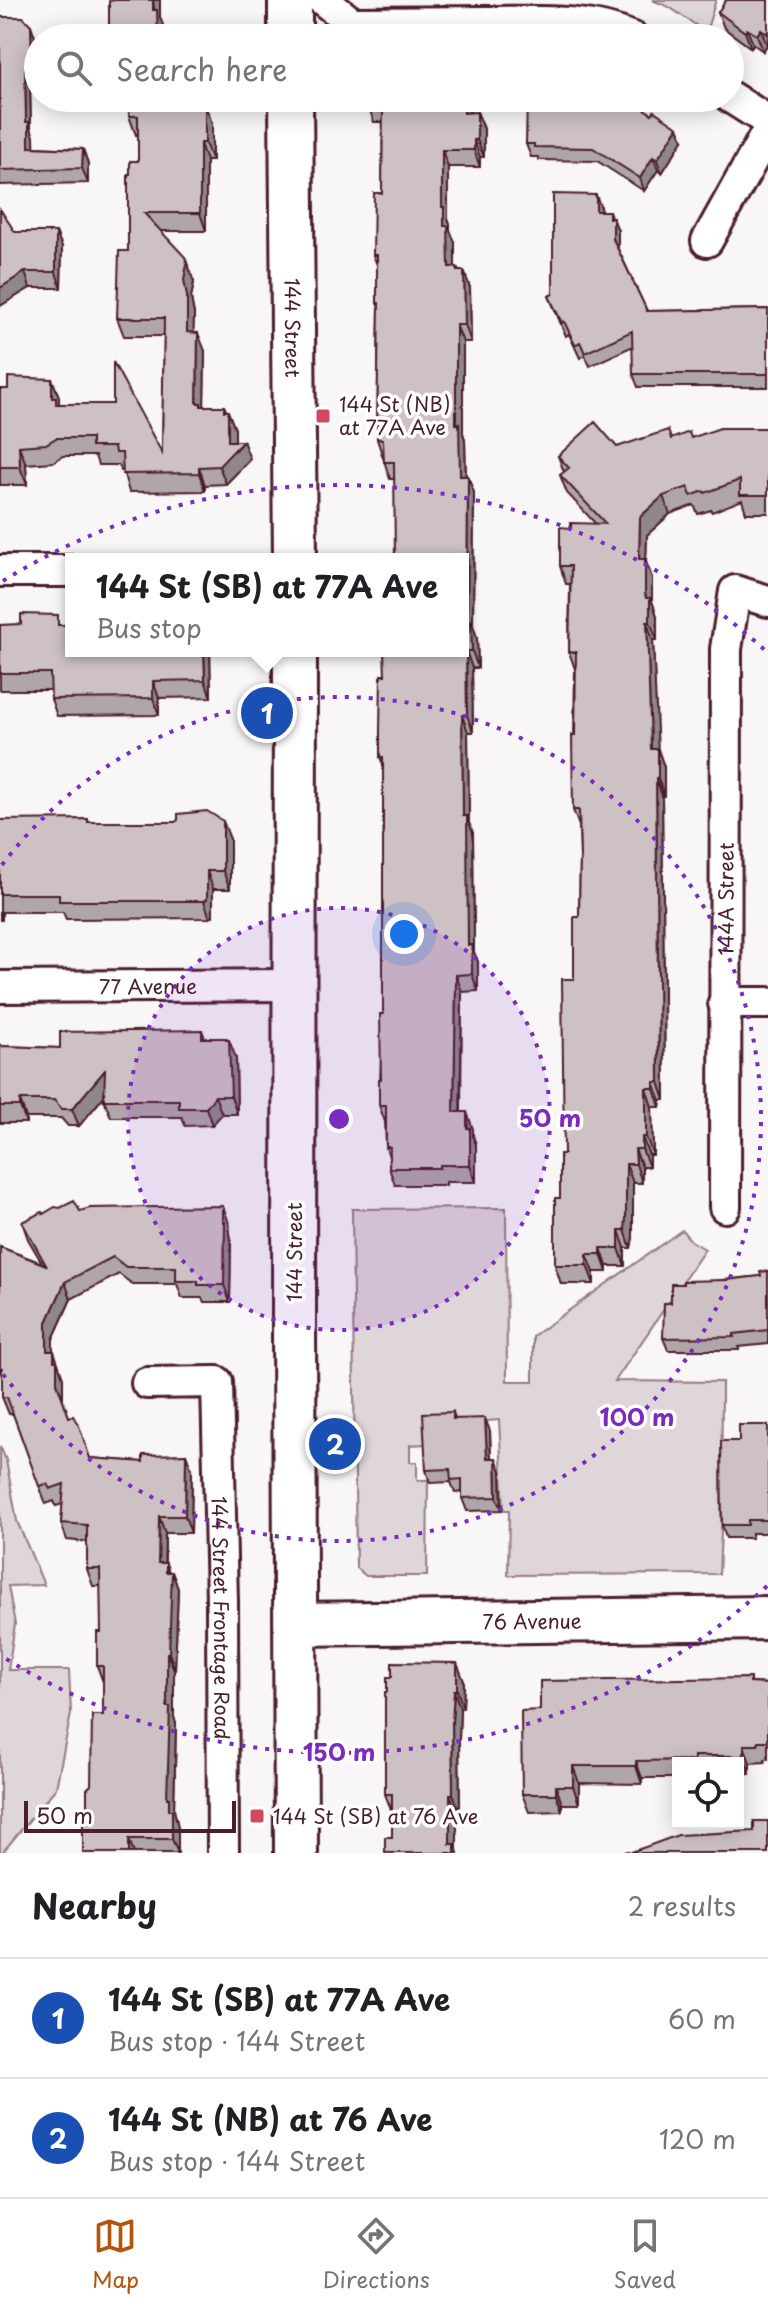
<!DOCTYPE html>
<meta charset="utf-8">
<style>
body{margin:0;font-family:"Playpen Sans",sans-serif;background:#f6f6f6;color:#202124}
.controls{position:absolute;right:24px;bottom:24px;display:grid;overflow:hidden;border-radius:0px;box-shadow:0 4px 20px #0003}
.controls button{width:72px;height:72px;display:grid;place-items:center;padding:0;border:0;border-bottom:2px solid #e0e0e0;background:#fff;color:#202124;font:40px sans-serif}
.scale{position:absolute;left:24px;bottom:20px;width:212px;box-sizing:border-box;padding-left:8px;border:4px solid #4a1f2b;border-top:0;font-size:22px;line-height:28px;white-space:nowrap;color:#4a1f2b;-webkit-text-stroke:6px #fff;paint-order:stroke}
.you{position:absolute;left:404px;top:934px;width:28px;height:28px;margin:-20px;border:6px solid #fff;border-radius:50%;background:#1a73e8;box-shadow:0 0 0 12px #1a73e833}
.badge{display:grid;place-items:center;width:52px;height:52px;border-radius:50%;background:#b45309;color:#fff;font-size:26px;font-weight:700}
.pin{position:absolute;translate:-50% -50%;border:4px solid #fff;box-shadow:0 2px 8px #0006}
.popup{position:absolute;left:65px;top:553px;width:404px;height:104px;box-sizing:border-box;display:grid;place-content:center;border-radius:0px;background:#fff;filter:drop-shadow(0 2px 6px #0005);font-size:26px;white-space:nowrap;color:#757577}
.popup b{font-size:30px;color:#202124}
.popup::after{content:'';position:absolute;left:50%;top:100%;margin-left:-16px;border:16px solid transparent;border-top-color:#fff}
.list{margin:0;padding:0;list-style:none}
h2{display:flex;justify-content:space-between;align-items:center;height:104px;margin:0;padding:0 32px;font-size:34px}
h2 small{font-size:26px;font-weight:400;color:#757577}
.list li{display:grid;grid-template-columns:52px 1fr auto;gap:24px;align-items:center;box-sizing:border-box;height:120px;padding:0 32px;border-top:2px solid #e0e0e0}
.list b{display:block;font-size:30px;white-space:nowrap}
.list p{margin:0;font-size:26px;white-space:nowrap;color:#757577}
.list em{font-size:26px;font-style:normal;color:#757577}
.icon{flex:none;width:44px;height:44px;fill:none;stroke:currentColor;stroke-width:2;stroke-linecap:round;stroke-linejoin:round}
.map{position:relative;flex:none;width:768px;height:1853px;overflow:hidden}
.search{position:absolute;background:#fff;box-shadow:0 4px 20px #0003;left:24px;right:24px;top:24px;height:88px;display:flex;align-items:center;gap:20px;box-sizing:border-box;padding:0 28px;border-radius:44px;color:#757577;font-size:30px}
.sheet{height:344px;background:#fff}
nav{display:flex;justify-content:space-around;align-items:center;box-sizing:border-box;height:112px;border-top:2px solid #e0e0e0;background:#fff;font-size:22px;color:#757577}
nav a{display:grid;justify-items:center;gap:4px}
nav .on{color:#b45309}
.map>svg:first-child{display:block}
.green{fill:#ded6d9;stroke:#947a82;stroke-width:2}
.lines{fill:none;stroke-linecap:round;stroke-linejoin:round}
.street-casing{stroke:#4a1f2b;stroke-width:36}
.secondary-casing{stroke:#4a1f2b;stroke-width:48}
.street{stroke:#fff;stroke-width:30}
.secondary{stroke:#fff;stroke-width:42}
.wall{fill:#b0a6a9;stroke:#4a1f2b;stroke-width:2}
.shaded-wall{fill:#908789;stroke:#4a1f2b;stroke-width:2}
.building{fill:#cdc1c4;stroke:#4a1f2b;stroke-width:2}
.ring{fill:none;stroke:#7b2cbf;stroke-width:4;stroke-dasharray:4 8}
.poi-dot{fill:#d1495b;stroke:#fff;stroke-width:3}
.labels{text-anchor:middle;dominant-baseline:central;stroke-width:7;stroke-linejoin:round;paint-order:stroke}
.street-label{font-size:20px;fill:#4a1f2b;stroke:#fff}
.poi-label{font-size:20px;fill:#4a1f2b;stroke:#fff;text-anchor:start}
.centre{fill:#7b2cbf;stroke:#fff;stroke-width:4}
.ring-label{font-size:24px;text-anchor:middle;font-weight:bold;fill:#7b2cbf;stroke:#fff;stroke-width:7;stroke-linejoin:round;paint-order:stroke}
</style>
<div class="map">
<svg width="768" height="1853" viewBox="0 0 768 1853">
<rect width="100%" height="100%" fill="#f8f6f7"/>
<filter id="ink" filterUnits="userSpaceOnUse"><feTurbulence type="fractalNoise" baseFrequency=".0125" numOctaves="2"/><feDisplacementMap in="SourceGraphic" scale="16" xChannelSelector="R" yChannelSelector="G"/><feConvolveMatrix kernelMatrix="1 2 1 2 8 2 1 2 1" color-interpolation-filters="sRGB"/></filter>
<g filter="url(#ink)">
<!-- green -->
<g class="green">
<polygon points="652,0 716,0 706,32 669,7"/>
<polygon points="506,1208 507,1381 533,1381 533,1336 682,1230 691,1241 705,1249 615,1381 722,1382 721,1532 719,1574 508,1575 509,1510 504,1510 499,1420 425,1426 425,1444 410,1445 410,1462 417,1462 417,1480 428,1480 427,1576 366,1576 356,1568 352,1209"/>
<polygon points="0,1446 6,1460 17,1521 44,1585 8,1586 15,1624 8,1670 69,1670 71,1714 56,1788 2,1853 0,1853"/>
</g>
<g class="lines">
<defs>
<g id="street">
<polyline points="323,0 352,23"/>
<path d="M332,38L352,23C397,23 442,22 488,22C537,22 587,18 633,38"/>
<polyline points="730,97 768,121"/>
<polyline points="707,241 768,131"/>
<polyline points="0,571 71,571"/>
<path id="s1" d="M0,987L294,985"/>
<polyline points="724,1003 768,1003"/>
<path id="s2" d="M725,1207L726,649L735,591L768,601"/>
<path id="s3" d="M147,1383L217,1382L222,1602L223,1853"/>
</g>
<g id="secondary">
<polyline points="290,0 290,38"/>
<path id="s4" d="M291,98L295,559"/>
<polyline points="295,651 294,1321 296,1853"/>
<path id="s5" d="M296,1624L768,1618"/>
</g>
</defs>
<!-- street casing -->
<use href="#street" class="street-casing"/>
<!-- secondary casing -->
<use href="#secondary" class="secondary-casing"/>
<!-- street -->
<use href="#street" class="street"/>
<!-- secondary -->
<use href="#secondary" class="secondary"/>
</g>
<!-- wall -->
<g class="wall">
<polygon points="768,0 768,46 767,45 763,51 753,44 751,48 724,28 718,12"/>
<polygon points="0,17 36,40 38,84 30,84 31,128 34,137 34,147 83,149 88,164 88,183 0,185"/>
<polygon points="129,98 195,98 198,105 212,123 212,161 206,161 206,231 161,231 194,282 191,298 194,314 193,332 205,351 204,406 224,406 235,429 235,441 250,459 226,484 205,485 205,491 129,492 123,471 121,471 119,465 98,465 95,456 63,456 53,462 26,464 27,485 0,485 0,389 8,389 52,379 59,397 59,404 162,453 164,336 124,336 117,318 128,251 130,174 138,161 138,134 136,135 129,116"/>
<polygon points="368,98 470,98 470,113 477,112 484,129 484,157 480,157 480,167 448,167 448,218 450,224 450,230 455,243 455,267 457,267 459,271 464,271 470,288 471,342 463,342 463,433 465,440 466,476 468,476 474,493 473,626 477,638 478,668 472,668 473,732 468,732 469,823 473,833 474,952 478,962 478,991 462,992 461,1112 473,1129 473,1136 476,1145 476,1182 446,1182 446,1185 395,1185 389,1168 389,1157 386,1147 385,1122 379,1105 383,1014 383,765 380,757 385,675 463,651 395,479 390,479 377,439 379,308 377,303 377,265 373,255 382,193 383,122 374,122 368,105"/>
<polygon points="683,140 662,173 658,170 644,191 597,161 539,160 538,157 531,157 526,144"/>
<polygon points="601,208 601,211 609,211 611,218 613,218 618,231 618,249 647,311 768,309 768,387 638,387 633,374 633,346 590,366 585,355 580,358 569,334 566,336 549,296 553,294"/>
<polygon points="15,232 56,232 62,247 61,288 30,288 0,306"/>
<polygon points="768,428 768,513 746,513 742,500 712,512 711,510 698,514 694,505 670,514 647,535 646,562 652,578 652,601 657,616 657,640 653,640 657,749 664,767 664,796 662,796 665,1100 661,1100 660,1107 652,1107 653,1155 649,1155 649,1167 642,1167 642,1183 633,1183 633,1237 631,1248 625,1248 625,1266 607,1266 607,1272 594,1272 594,1284 561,1284 555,1265 564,1154 579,917 580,856 579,826 573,810 575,669 569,652 570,584 566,584 560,566 571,528 596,524 567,493 560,475 564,472 558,456 671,439 691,438"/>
<polygon points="0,625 62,625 210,651 211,697 159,698 159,715 57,716 51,699 51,690 0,690"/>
<polygon points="0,820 89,822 230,839 230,889 213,889 213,916 210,918 66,919 63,912 2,912 2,920 0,920"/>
<polygon points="202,1030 205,1038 226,1038 236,1058 237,1114 222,1114 212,1125 185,1126 182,1117 111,1117 104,1100 104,1096 79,1126 68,1126 61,1118 26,1118 26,1123 0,1123 0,1044 1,1046 60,1048"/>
<polygon points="80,1211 229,1223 230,1234 231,1239 230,1302 204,1302 202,1298 182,1298 177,1284 132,1284 119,1274 71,1299 53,1339 53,1351 63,1378 63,1400 69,1417 90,1458 143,1462 186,1454 192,1471 191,1533 165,1533 165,1563 169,1572 172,1572 178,1589 175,1670 174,1670 174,1717 176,1724 174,1810 178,1827 178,1853 83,1853 91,1785 103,1715 103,1682 97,1666 101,1632 101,1586 93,1586 87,1569 87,1542 67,1540 61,1523 63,1504 56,1506 54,1501 46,1504 13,1414 9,1414 2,1397 2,1377 0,1370 0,1247 42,1263 28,1239 22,1222 43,1214"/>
<polygon points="768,1271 768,1344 739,1347 739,1350 668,1350 663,1338 671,1303 683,1284 761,1276"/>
<polygon points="453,1412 455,1419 490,1431 491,1458 501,1471 502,1510 467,1511 462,1498 462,1492 455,1493 451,1482 430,1483 426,1470"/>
<polygon points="768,1425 768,1533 752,1533 752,1538 726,1538 722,1525 739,1441"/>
<polygon points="464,1681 463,1708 460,1708 459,1740 460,1813 457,1813 457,1849 392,1837 392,1812 385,1794 385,1692"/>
<polygon points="752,1683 768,1684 768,1759 765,1759 765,1762 750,1763 750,1774 738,1774 738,1763 678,1763 678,1778 642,1778 642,1784 579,1783 579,1804 562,1804 562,1811 529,1812 522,1794 540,1710"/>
</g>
<!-- shaded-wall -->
<g class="shaded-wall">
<polygon points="153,0 160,0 160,17 164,28 164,38 158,38"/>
<polygon points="31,25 36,40 38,84 32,69"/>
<polygon points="747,29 753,44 751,48 745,32"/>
<polygon points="761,29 767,45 763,51 757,35"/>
<polygon points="25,69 30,84 31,128 34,137 35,162 29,147 26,122"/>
<polygon points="464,98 470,98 470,130 464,113"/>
<polygon points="205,105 212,123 212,161 205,143"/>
<polygon points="477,112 484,129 484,157 477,140"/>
<polygon points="678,127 683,140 662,173 657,160"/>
<polygon points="474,140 480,157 480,167 474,150"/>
<polygon points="200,143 206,161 206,231 200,213"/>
<polygon points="83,149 88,164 88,183 82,168"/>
<polygon points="442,150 448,167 448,218 450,224 450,230 455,243 455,284 449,267 442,207"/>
<polygon points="653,157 658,170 644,191 640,178"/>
<polygon points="596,195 601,208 601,224 596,211"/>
<polygon points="609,211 613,223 613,218 618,231 618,252 613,239"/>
<polygon points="56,232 62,247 61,288 56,272"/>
<polygon points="185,257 194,282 191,298 194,314 193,350 187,332 184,280"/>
<polygon points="464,271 470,288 471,342 465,325"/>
<polygon points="25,272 30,288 0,306 0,288"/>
<polygon points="456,325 463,342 463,433 465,440 466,493 460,476 456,424"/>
<polygon points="198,333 205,351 204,410 197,403"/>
<polygon points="52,379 59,397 59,406 62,416 52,398"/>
<polygon points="224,406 228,418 228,411 235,429 235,450 243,441 250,459 226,484 219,466 228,441"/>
<polygon points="19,446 26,464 27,485 20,467"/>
<polygon points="199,467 205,485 205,491 199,473"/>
<polygon points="468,476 474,493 473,625 477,638 478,668 472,651 467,622"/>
<polygon points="663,496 670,514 647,535 646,562 652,578 652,601 657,616 657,640 650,622 639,559 640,517"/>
<polygon points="647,622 653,640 658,753 658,749 664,767 664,796 658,778 651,749"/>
<polygon points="204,651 210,651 211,697 205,680"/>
<polygon points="466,651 472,668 473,732 467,715"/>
<polygon points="153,681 159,698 159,715 153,698"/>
<polygon points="462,715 468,732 469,823 473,833 474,952 478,962 478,991 472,974 468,945 463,816"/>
<polygon points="656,778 662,796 665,1100 659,1082"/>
<polygon points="223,821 230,839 230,889 223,871"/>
<polygon points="207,871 213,889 213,916 210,918 204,901"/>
<polygon points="456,975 462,992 460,1128 454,1112"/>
<polygon points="226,1038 229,1047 229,1040 236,1058 237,1114 231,1096"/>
<polygon points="105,1070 111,1088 79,1126 72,1109"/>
<polygon points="654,1082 661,1100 660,1107 654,1088"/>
<polygon points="646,1088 652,1107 653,1155 646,1137"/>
<polygon points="215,1096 222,1114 212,1125 206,1108"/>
<polygon points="20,1100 26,1118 26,1123 20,1106"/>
<polygon points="467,1112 473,1129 473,1136 476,1145 476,1182 470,1165"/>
<polygon points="642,1137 649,1155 649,1167 642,1149"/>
<polygon points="635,1149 642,1167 642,1183 636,1164"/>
<polygon points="626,1164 633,1183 633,1237 631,1248 625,1230"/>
<polygon points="223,1206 229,1223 230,1234 231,1239 230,1302 224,1285"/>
<polygon points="619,1230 625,1248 625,1266 619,1248"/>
<polygon points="601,1248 607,1266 607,1272 601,1254"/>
<polygon points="587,1254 594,1272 594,1284 587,1265"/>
<polygon points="65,1282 71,1299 53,1339 53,1368 47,1351 47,1322"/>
<polygon points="54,1351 63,1378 63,1400 57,1383 54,1361"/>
<polygon points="485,1418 490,1431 491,1471 487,1458"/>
<polygon points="186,1454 192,1471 191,1533 185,1516"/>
<polygon points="496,1458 501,1471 502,1510 497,1497"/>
<polygon points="159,1516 165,1533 164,1580 158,1563"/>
<polygon points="166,1563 171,1579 172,1572 178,1589 175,1670 169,1653"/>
<polygon points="167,1653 174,1670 174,1717 176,1724 174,1810 178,1827 178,1853 172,1839 167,1798"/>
<polygon points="457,1663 464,1681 463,1708 457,1690"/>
<polygon points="454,1690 460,1708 459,1740 460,1813 453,1794 452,1722"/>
<polygon points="744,1745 750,1763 750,1774 744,1756"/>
<polygon points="636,1761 642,1778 642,1784 636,1766"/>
<polygon points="573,1766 579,1783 579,1804 573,1786"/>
<polygon points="556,1786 562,1804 562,1811 556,1794"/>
<polygon points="450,1794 457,1813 457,1849 458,1853 453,1853 450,1844"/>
<polygon points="129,1839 134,1853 129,1853"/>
</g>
<!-- building -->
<g class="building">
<polygon points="115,0 153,0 153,10 157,10 158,38 109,38 109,1"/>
<polygon points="726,0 768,0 768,34 761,29 757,35 747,29 745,32 718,12"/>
<polygon points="0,17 23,17 31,25 32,69 25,69 26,122 29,122 29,147 83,149 82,168 0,170"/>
<polygon points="129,98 190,98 190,100 196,100 196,105 205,105 205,143 200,143 200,213 144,213 185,257 187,264 184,280 187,296 187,332 198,333 197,403 201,403 201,406 224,406 224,411 228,411 228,441 243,441 219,466 199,467 199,473 123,474 122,453 115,453 114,447 91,447 91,438 56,438 46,444 19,446 20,467 0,467 0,389 8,389 8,377 52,379 52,398 56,398 56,404 113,404 113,362 162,453 164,318 117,318 119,251 128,251 128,174 130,174 130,161 138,161 138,116 129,116"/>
<polygon points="368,98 464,98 464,113 477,112 477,140 474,140 474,150 442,150 442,207 444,207 444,226 448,226 449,267 457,267 457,271 464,271 465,325 456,325 456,424 459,423 460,476 468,476 467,622 471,621 472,651 466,651 467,715 462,715 463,816 467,816 468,945 472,945 472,974 456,975 454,1112 467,1112 467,1128 470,1128 470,1165 440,1165 440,1168 389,1168 390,1147 386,1147 386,1105 379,1105 379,1079 381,1079 380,1014 383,1014 383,757 380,757 380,730 381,675 385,675 384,651 463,651 463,559 395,559 394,462 384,462 383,439 377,439 379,303 377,303 377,255 373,255 374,193 382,193 383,105 368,105"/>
<polygon points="527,98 628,98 652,114 654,111 678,127 657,160 653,157 640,178 593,148 534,147 534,144 526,144"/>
<polygon points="553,194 596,195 596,211 609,211 609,218 613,218 613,239 647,311 768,309 768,374 633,374 632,331 585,353 580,342 575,345 564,321 562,323 549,296 553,294"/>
<polygon points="0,209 15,232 56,232 56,272 25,272 0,288"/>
<polygon points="595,422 617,447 668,430 671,439 689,432 691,438 720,428 768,428 768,495 740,495 740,480 705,493 704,491 691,496 688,487 663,496 640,517 639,559 645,559 645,594 646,598 650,598 650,622 647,622 651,749 658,749 658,778 656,778 659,1082 654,1082 654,1088 646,1088 646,1137 642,1137 642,1149 635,1149 636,1164 626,1164 626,1218 625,1230 619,1230 619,1248 601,1248 601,1254 587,1254 587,1265 555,1265 555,1198 560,1198 560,1154 564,1154 562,979 574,979 574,917 579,917 580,856 579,810 573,810 572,735 575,735 576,652 569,652 571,566 560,566 560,527 571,528 571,523 606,524 560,475 569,468 558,456"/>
<polygon points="21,614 58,615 58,625 71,625 71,651 204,651 205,680 153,681 153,698 51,699 50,673 0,673 0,625 21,624"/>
<polygon points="207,811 223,821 223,871 207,871 207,899 204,901 59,901 59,894 0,894 0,820 88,819 88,822 175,822 178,820 178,814"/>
<polygon points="202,1030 202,1038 226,1038 226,1040 229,1040 231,1096 215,1096 206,1108 179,1108 179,1100 104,1100 105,1070 72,1109 62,1109 54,1100 20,1100 20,1106 0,1106 0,1046 60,1048 60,1032"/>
<polygon points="74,1201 80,1211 90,1208 223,1206 223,1222 225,1222 224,1285 198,1285 198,1281 176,1281 176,1267 126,1267 113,1257 65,1282 47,1322 47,1351 54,1351 54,1361 57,1361 57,1383 69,1417 73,1416 79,1426 90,1458 143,1462 143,1455 186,1454 185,1516 159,1516 158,1563 166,1563 166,1572 172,1572 169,1653 167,1653 167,1707 170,1707 167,1798 169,1798 169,1810 172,1810 172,1839 129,1839 129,1853 83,1853 83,1817 87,1817 87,1789 91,1785 92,1715 103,1715 103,1666 97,1666 97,1632 101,1632 100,1569 87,1569 87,1525 61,1523 64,1484 50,1489 47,1484 39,1486 7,1397 2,1397 2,1368 0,1368 0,1247 46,1265 22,1222 42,1212 43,1214 55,1207 60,1208"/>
<polygon points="768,1271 768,1330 734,1334 734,1337 663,1338 664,1303 671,1303 671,1284 683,1284 683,1281 727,1280 761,1276 760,1272"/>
<polygon points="453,1412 453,1419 485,1418 487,1458 496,1458 497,1497 462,1498 462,1479 451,1480 450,1469 426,1470 423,1413"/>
<polygon points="739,1425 768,1425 768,1520 748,1520 748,1525 722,1525 721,1441 739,1441"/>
<polygon points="392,1662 457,1663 457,1690 454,1690 452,1722 453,1794 450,1794 450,1844 455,1844 455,1853 385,1853 385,1837 392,1837 392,1794 385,1794 385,1692 387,1692 387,1677 392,1677"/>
<polygon points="750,1678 750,1683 768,1684 768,1741 758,1741 758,1745 744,1745 744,1756 694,1756 694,1760 636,1761 636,1766 573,1766 573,1786 556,1786 556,1794 522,1794 521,1711 540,1710 540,1681"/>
<polygon points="754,1821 768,1821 768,1853 622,1853 628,1851 629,1853 678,1835 754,1831"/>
</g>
</g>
<!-- distance rings -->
<circle cx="339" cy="1119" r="211" fill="#7b2cbf" fill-opacity=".12"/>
<g class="ring">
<circle cx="339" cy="1119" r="211"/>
<path d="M2 865A422 422 0 1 1 2 1373"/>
<path d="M767 1586A634 634 0 0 1 3 1657M3 581A634 634 0 0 1 767 652"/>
</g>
<!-- markers -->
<g class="poi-dot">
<rect x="315" y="408" width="16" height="16" rx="4"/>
<rect x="249" y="1808" width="16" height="16" rx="4"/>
</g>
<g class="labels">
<!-- street labels -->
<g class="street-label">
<text stroke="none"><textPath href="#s4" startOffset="230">144 Street</textPath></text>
<text stroke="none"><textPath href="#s2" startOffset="308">144A Street</textPath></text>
<text stroke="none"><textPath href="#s1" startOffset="148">77 Avenue</textPath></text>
<text transform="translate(294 1252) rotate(-90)">144 Street</text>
<text stroke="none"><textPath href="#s3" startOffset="306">144 Street Frontage Road</textPath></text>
<text stroke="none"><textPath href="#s5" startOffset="236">76 Avenue</textPath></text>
</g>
<!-- poi labels -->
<g class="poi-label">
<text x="339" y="404">144 St (NB)<tspan x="339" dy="23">at 77A Ave</tspan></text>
<text x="273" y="1816">144 St (SB) at 76 Ave</text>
</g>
</g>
<circle cx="339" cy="1119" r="12" class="centre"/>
<g class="ring-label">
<text x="550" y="1127">50 m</text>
<text x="637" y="1426">100 m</text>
<text x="339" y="1761">150 m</text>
</g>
</svg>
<div class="controls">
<button><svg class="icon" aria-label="locate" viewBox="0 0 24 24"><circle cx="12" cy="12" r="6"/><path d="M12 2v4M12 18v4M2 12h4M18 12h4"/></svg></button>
</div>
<div class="scale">50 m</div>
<div class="you"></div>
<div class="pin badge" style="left:267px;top:713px;background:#1a4fb4">1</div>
<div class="popup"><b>144 St (SB) at 77A Ave</b>Bus stop</div>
<div class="pin badge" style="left:335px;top:1444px;background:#1a4fb4">2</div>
<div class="search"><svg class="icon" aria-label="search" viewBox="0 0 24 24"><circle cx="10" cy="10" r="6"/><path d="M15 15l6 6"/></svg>Search here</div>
</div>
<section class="sheet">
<h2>Nearby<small>2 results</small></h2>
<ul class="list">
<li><span class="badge" style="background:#1a4fb4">1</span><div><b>144 St (SB) at 77A Ave</b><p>Bus stop · 144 Street</p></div><em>60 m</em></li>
<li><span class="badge" style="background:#1a4fb4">2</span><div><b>144 St (NB) at 76 Ave</b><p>Bus stop · 144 Street</p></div><em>120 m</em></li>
</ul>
</section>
<nav>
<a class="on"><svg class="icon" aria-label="map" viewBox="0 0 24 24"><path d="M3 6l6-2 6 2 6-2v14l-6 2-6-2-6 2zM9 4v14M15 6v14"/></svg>Map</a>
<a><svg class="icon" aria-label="directions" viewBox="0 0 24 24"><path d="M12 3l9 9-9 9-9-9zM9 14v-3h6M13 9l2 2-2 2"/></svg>Directions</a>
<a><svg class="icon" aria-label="saved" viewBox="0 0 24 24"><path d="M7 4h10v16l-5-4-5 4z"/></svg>Saved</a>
</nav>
